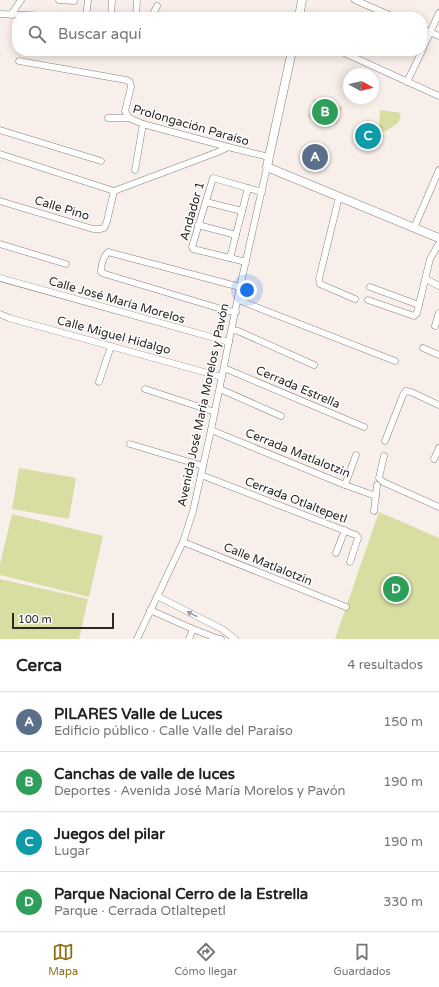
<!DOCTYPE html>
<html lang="es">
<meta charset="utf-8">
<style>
body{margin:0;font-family:"Varela Round",sans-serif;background:#f2f2f2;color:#202124}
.compass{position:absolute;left:343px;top:68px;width:36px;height:36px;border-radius:50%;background:#fff;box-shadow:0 2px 10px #0003;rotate:98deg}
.scale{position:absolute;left:12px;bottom:10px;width:102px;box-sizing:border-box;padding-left:4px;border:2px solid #2a2725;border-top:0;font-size:11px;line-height:14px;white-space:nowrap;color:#2a2725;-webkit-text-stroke:3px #fff;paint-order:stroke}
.you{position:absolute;left:247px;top:290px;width:14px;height:14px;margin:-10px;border:3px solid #fff;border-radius:50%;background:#1a73e8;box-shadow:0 0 0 6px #1a73e833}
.badge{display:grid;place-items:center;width:26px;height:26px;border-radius:50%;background:#8f7014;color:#fff;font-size:13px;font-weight:700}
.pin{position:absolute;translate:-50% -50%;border:2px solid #fff;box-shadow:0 1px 4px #0006}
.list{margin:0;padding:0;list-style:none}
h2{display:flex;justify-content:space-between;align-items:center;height:52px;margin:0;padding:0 16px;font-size:17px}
h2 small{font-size:13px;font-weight:400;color:#757577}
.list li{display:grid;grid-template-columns:26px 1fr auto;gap:12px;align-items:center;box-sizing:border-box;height:60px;padding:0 16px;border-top:1px solid #e0e0e0}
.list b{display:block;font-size:15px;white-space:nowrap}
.list p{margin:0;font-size:13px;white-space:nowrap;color:#757577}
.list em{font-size:13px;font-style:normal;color:#757577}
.icon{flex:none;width:22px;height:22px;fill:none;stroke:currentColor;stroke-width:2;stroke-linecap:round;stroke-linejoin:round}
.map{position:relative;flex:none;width:439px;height:639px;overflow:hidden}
.search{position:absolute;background:#fff;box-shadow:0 2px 10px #0003;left:12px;right:12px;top:12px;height:44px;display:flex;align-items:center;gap:10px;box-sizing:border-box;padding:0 14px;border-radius:16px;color:#757577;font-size:15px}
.sheet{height:292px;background:#fff}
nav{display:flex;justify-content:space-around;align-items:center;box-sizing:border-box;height:56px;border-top:1px solid #e0e0e0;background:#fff;font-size:11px;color:#757577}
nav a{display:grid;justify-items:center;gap:2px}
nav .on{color:#8f7014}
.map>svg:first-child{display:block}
.green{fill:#d8dda1}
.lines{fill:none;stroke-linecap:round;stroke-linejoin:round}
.street-casing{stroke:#88807c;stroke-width:7}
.secondary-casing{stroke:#88807c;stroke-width:9}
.street{stroke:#fff;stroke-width:6}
.secondary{stroke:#fff;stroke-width:8}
.oneway{fill:#9f9e9d}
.labels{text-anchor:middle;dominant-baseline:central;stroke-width:3;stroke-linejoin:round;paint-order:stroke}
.street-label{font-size:12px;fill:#2a2725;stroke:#fff}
</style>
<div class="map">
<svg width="439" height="639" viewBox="0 0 439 639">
<rect width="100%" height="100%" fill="#f8eeea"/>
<!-- green -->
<g class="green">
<polygon points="314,99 342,107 337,124 308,117"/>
<polygon points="380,110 401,113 399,122 386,131 379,131"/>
<polygon points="19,468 76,478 69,519 12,509"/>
<polygon points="379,512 439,538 439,639 335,639"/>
<polygon points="12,514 103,536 89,597 0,575 0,564"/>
<polygon points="0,579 88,599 79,639 0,639"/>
</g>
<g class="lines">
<defs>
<g id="street">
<polyline points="59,0 74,1"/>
<polyline points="355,0 394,17"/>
<polyline points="0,14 76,17"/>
<polyline points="11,15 21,0"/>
<polyline points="86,17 88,0"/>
<polyline points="111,17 112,0"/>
<polyline points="136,17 137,0"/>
<polyline points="151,17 152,16 157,6"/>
<polyline points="422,29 439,36"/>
<polyline points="422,50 439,13"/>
<polyline points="340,51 439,96"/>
<polyline points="19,61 126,80 130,82 131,87 125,111 129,118"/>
<polyline points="407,82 422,51"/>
<polyline points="108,118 129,118 143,124 228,147 269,157"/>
<polyline points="0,130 101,161"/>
<polyline points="0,154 114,191 218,152 228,147"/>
<polyline points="135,170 143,124"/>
<polyline points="339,197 319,279 320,284 355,299"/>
<polyline points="0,201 93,229 100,229 104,228 107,221 114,191"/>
<polyline points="206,202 242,211"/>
<polyline points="198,225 236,235"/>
<polyline points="414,228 439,170"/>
<polyline points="0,244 66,264"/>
<polyline points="230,258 248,188"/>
<polyline points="246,262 193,249 192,247 213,178 262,192"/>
<polyline points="0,278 229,342"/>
<polyline points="426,279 439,286"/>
<polyline points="370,287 419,305"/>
<polyline points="238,300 395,361"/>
<polyline points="368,300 414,316 417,313 430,259 437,247 439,244"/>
<path d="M236,312L228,311L105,274L101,272C101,266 103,257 108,252L240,287"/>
<polyline points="0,314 9,318 222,377"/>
<polyline points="435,326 439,313"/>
<polyline points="232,330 238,331 314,365"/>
<polyline points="423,348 439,355"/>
<polyline points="224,368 364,427"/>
<polyline points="99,382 111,346"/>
<polyline points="145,389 215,412"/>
<polyline points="220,389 281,416"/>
<polyline points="211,430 345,485 376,496"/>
<polyline points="385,441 403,395 406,391 411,392 439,405"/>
<polyline points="130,444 203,466"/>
<polyline points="384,456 379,478 383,482 439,507"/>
<polyline points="434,459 439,448"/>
<polyline points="201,475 356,535 358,538 350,562"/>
<polyline points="345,485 356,455"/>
<polyline points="374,511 377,485"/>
<polyline points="183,542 346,607"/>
<polyline points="336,553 345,530"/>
<polyline points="157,596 222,629 235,639"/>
<polyline points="150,610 193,629 216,638 221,639"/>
<polyline points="137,639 183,542 193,511 211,430 240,287 267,167"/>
<polyline points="189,639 193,629"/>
</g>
<g id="secondary">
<polyline points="299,17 302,0"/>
<polyline points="292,51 269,157 267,167 439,238"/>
</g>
</defs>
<!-- street casing -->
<use href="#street" class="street-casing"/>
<!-- secondary casing -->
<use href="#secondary" class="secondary-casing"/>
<!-- street -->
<use href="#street" class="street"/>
<!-- secondary -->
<use href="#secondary" class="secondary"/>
</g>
<!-- one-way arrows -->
<defs><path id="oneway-solid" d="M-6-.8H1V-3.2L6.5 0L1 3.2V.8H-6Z"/></defs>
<use class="oneway" href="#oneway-solid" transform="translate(192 614) rotate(-153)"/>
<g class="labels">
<!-- street labels -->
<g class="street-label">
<text transform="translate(191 125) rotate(16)">Prolongación Paraíso</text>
<text transform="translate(62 208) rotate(17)">Calle Pino</text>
<text transform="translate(192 211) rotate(-74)">Andador 1</text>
<text transform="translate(117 300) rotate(16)">Calle José María Morelos</text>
<text transform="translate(114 335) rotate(15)">Calle Miguel Hidalgo</text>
<text transform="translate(298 387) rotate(23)">Cerrada Estrella</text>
<text transform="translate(203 405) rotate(-78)">Avenida José María Morelos y Pavón</text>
<text transform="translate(298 453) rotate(22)">Cerrada Matlalotzin</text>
<text transform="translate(296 500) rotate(21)">Cerrada Otlaltepetl</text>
<text transform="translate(268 564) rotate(22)">Calle Matlalotzin</text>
</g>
</g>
</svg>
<svg class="compass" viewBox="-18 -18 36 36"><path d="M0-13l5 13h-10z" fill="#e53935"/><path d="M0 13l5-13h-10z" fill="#757577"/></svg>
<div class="scale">100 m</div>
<div class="you"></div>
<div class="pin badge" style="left:315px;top:157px;background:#5c6f8a">A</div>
<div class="pin badge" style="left:325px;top:112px;background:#2e9e5b">B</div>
<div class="pin badge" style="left:368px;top:136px;background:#0f9aa8">C</div>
<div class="pin badge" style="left:396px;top:589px;background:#2e9e5b">D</div>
<div class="search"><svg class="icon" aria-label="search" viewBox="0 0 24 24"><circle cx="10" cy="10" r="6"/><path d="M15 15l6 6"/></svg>Buscar aquí</div>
</div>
<section class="sheet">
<h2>Cerca<small>4 resultados</small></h2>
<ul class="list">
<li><span class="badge" style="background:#5c6f8a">A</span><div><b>PILARES Valle de Luces</b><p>Edificio público · Calle Valle del Paraíso</p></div><em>150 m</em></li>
<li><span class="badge" style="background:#2e9e5b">B</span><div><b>Canchas de valle de luces</b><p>Deportes · Avenida José María Morelos y Pavón</p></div><em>190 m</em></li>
<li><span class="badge" style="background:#0f9aa8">C</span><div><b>Juegos del pilar</b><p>Lugar</p></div><em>190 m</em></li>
<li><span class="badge" style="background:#2e9e5b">D</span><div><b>Parque Nacional Cerro de la Estrella</b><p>Parque · Cerrada Otlaltepetl</p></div><em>330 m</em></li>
</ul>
</section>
<nav>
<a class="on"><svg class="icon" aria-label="map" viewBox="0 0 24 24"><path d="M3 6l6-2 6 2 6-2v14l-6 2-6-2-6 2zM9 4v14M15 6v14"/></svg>Mapa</a>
<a><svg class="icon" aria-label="directions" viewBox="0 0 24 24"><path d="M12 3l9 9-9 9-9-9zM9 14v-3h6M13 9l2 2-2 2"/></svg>Cómo llegar</a>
<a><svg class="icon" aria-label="saved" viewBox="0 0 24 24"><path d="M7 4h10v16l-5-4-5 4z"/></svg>Guardados</a>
</nav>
